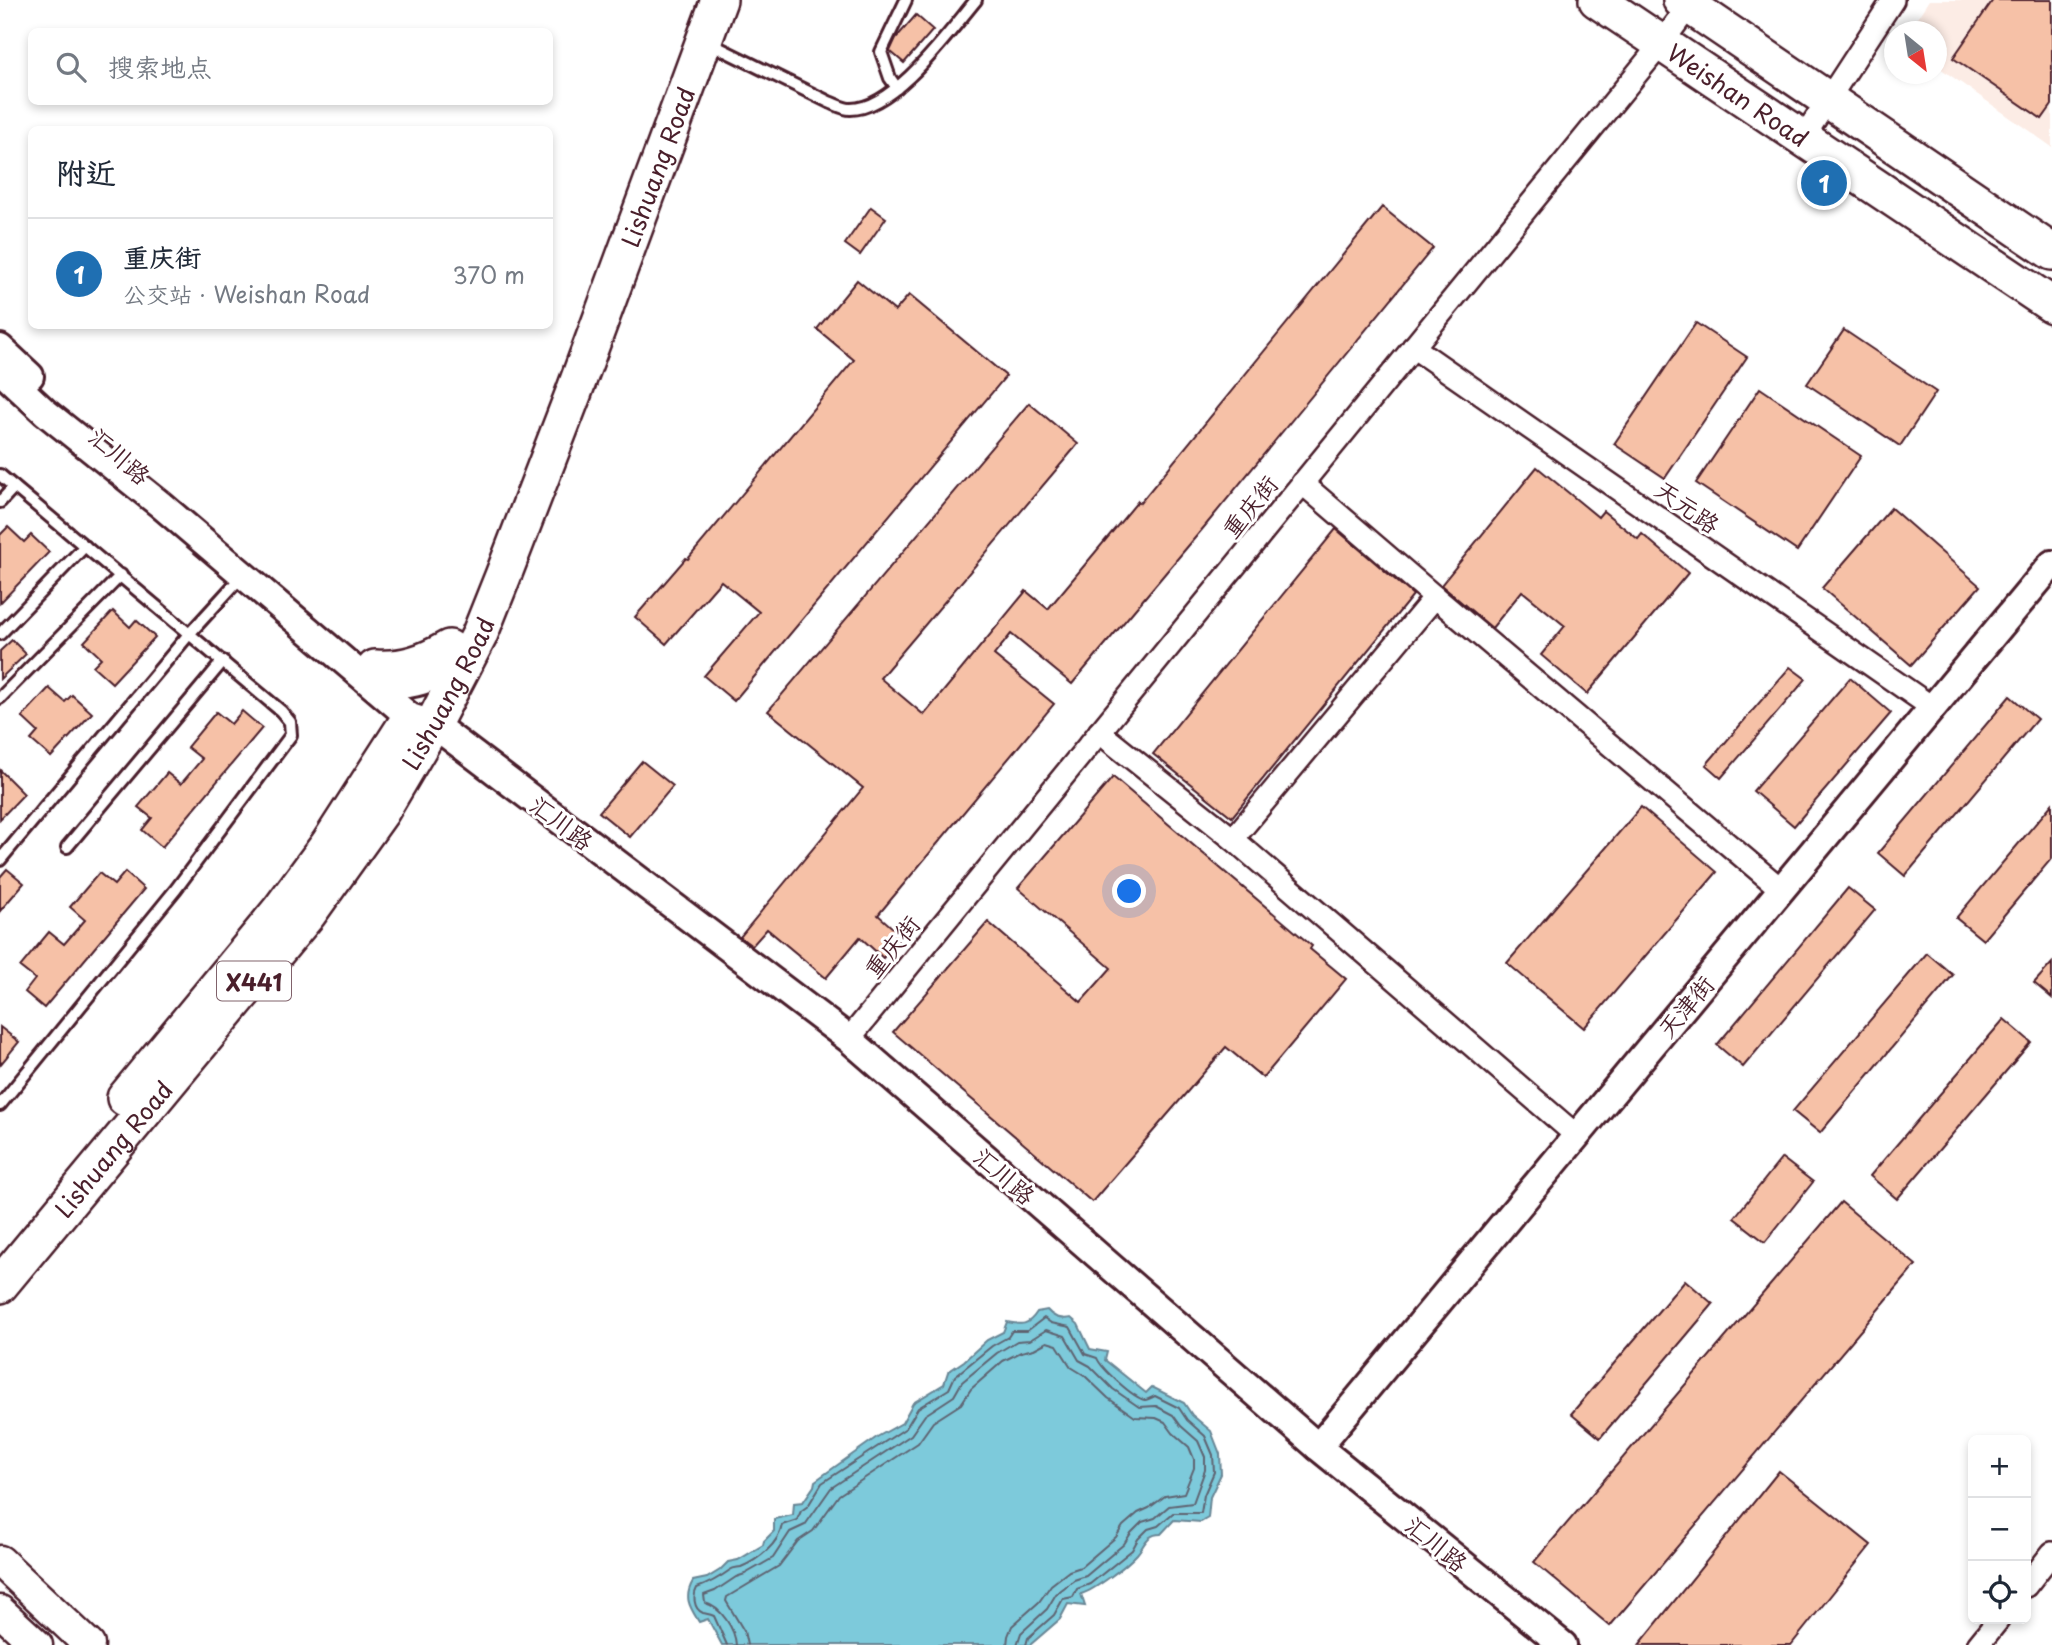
<!DOCTYPE html>
<html lang="zh">
<meta charset="utf-8">
<style>
body{margin:0;font-family:"Playpen Sans","LXGW WenKai TC",sans-serif;background:#f2f2f3;color:#1f2937}
.controls{position:absolute;right:21px;bottom:21px;display:grid;overflow:hidden;border-radius:10px;box-shadow:0 4px 10px #0003}
.controls button{width:63px;height:63px;display:grid;place-items:center;padding:0;border:0;border-bottom:2px solid #e0e1e3;background:#fff;color:#1f2937;font:35px sans-serif}
.compass{position:absolute;left:1884px;top:21px;width:63px;height:63px;border-radius:50%;background:#fff;box-shadow:0 4px 10px #0003;rotate:150deg}
.you{position:absolute;left:1130px;top:892px;width:24px;height:24px;margin:-18px;border:5px solid #fff;border-radius:50%;background:#1a73e8;box-shadow:0 0 0 10px #1a73e833}
.badge{display:grid;place-items:center;width:46px;height:46px;border-radius:50%;background:#1f6fb2;color:#fff;font-size:23px;font-weight:700}
.pin{position:absolute;translate:-50% -50%;border:4px solid #fff;box-shadow:0 2px 7px #0006}
.list{margin:0;padding:0;list-style:none}
h2{display:flex;justify-content:space-between;align-items:center;height:91px;margin:0;padding:0 28px;font-size:30px}
h2 small{font-size:23px;font-weight:400;color:#747a83}
.list li{display:grid;grid-template-columns:46px 1fr auto;gap:21px;align-items:center;box-sizing:border-box;height:112px;padding:0 28px;border-top:2px solid #e0e1e3}
.list b{display:block;font-size:26px;white-space:nowrap}
.list p{margin:0;font-size:23px;white-space:nowrap;color:#747a83}
.list em{font-size:23px;font-style:normal;color:#747a83}
.icon{flex:none;width:38px;height:38px;fill:none;stroke:currentColor;stroke-width:2;stroke-linecap:round;stroke-linejoin:round}
.map{position:relative;flex:none;width:2052px;height:1645px;overflow:hidden}
.search{position:absolute;background:#fff;box-shadow:0 4px 10px #0003;left:28px;top:28px;width:525px;height:77px;display:flex;align-items:center;gap:18px;box-sizing:border-box;padding:0 24px;border-radius:10px;color:#747a83;font-size:26px}
.panel{position:absolute;background:#fff;box-shadow:0 4px 10px #0003;left:28px;top:126px;width:525px;height:203px;border-radius:10px}
.map>svg:first-child{display:block}
.built{fill:#fcece5}
.water{fill:#7dcadb;stroke:#698695;stroke-width:2}
.lines{fill:none;stroke-linecap:round;stroke-linejoin:round}
.shore{stroke:#5e6371;stroke-width:2}
.building{fill:#f6c1a7;stroke:#4a1f2b;stroke-width:2}
.service-casing{stroke:#4a1f2b;stroke-width:16}
.minor-casing{stroke:#4a1f2b;stroke-width:26}
.tertiary-casing{stroke:#4a1f2b;stroke-width:32}
.secondary-casing{stroke:#4a1f2b;stroke-width:35}
.primary-casing{stroke:#4a1f2b;stroke-width:40}
.service{stroke:#fff;stroke-width:10}
.minor{stroke:#fff;stroke-width:21}
.tertiary{stroke:#fff;stroke-width:26}
.secondary{stroke:#fff;stroke-width:30}
.primary{stroke:#fff;stroke-width:35}
.labels{text-anchor:middle;dominant-baseline:central;stroke-width:6;stroke-linejoin:round;paint-order:stroke}
.shield{fill:#fff;stroke:#80626b;stroke-width:2}
.shield-label{font-size:23px;font-weight:bold;fill:#4a1f2b}
.street-label{font-size:24px;fill:#4a1f2b;stroke:#fff}
</style>
<div class="map">
<svg width="2052" height="1645" viewBox="0 0 2052 1645">
<rect width="100%" height="100%" fill="#fff"/>
<filter id="ink" filterUnits="userSpaceOnUse"><feTurbulence type="fractalNoise" baseFrequency=".0143" numOctaves="2"/><feDisplacementMap in="SourceGraphic" scale="14" xChannelSelector="R" yChannelSelector="G"/><feConvolveMatrix kernelMatrix="1 2 1 2 8 2 1 2 1" color-interpolation-filters="sRGB"/></filter>
<g filter="url(#ink)">
<!-- built -->
<polygon class="built" points="1929,0 2052,0 2052,147 1937,66 1937,32 1908,32"/>
<!-- water -->
<path class="water" d="M1047,1310C1053,1317 1062,1320 1071,1318L1078,1324L1090,1349L1107,1352L1105,1360L1146,1393L1152,1387L1184,1403L1192,1415L1211,1431L1220,1454L1221,1474L1210,1497L1208,1518L1201,1522L1174,1520L1161,1534C1146,1534 1145,1545 1137,1554C1126,1566 1095,1590 1081,1594L1085,1606L1068,1604L1060,1619L1030,1645H722L708,1619L699,1622C690,1607 683,1598 693,1581L707,1578L720,1570L728,1562L738,1560L763,1545L764,1541L774,1531V1519L793,1515L794,1503L803,1502L814,1486L815,1481L877,1437L902,1423L913,1403L944,1384L948,1372L964,1361L987,1340L1003,1332L1007,1322C1022,1325 1028,1326 1037,1312Z"/>
<g class="lines">
<!-- shore -->
<g class="shore">
<path d="M727,1645L714,1616C710,1614 707,1614 703,1613C693,1609 693,1595 697,1588C711,1583 719,1578 730,1570C734,1567 737,1568 741,1567C758,1560 779,1544 782,1525L797,1520L801,1511L808,1506L822,1483L906,1428L918,1408L949,1389L955,1376L992,1346L1008,1337L1012,1331H1027L1044,1318L1051,1323L1070,1327L1085,1354L1097,1358C1101,1368 1133,1398 1145,1400C1147,1400 1153,1397 1155,1396L1179,1408L1187,1420L1205,1436L1213,1455L1214,1472L1204,1495L1201,1513H1173L1158,1526L1148,1529L1138,1539L1132,1550L1090,1584L1077,1589L1073,1597L1063,1599L1054,1615L1028,1638L1026,1645"/>
<path d="M736,1645C735,1629 721,1607 705,1603L704,1595L715,1591L736,1577L745,1574L773,1558L790,1532L805,1525L831,1488L911,1435L925,1415L954,1396L962,1382L997,1353L1017,1341L1030,1340L1046,1330L1065,1336L1079,1360L1090,1366L1113,1389L1139,1407L1156,1406L1173,1415L1181,1426L1198,1441L1205,1457V1470L1193,1503L1169,1506L1155,1518L1142,1522L1131,1533L1124,1544L1086,1576L1074,1580L1056,1594L1047,1609L1021,1633L1017,1645"/>
<polyline points="747,1645 744,1631 726,1601 727,1597 779,1566 798,1541 813,1531 839,1495 918,1443 933,1422 961,1404 971,1389 1003,1361 1021,1352 1034,1349 1047,1342 1057,1345 1071,1367 1084,1375 1108,1398 1135,1417 1156,1418 1165,1422 1173,1433 1189,1447 1194,1459 1194,1468 1184,1493 1165,1496 1149,1508 1138,1513 1123,1526 1116,1537 1081,1567 1069,1571 1051,1585 1039,1602 1012,1626 1008,1636 1007,1645"/>
</g>
</g>
<!-- building -->
<g class="building">
<polygon points="1993,0 2052,0 2052,105 2042,119 1953,58"/>
<polygon points="916,15 933,30 904,63 890,51 896,38"/>
<polygon points="871,207 886,218 860,255 845,244"/>
<polygon points="1382,207 1433,248 1205,526 1072,684 1011,634 994,655 1054,704 878,915 902,936 883,958 860,937 826,978 767,929 752,946 740,937 863,788 768,711 1029,403 1078,444 880,678 924,715 1026,591 1048,609 1138,501 1140,503"/>
<polygon points="857,280 895,311 909,295 1006,376 734,701 704,676 759,612 721,581 666,644 635,617 686,558 688,559 854,360 817,329"/>
<polygon points="1696,323 1747,357 1665,478 1614,444"/>
<polygon points="1844,330 1936,392 1900,446 1807,384"/>
<polygon points="1760,388 1861,456 1797,551 1696,483"/>
<polygon points="1537,467 1598,517 1603,511 1638,539 1642,534 1688,573 1587,694 1541,655 1565,626 1522,591 1492,628 1441,585"/>
<polygon points="1891,508 1980,586 1911,665 1822,588"/>
<polygon points="8,527 24,542 31,535 49,552 0,603 0,535"/>
<polygon points="1336,529 1413,595 1232,817 1153,754"/>
<polygon points="113,611 130,627 136,620 155,637 112,683 93,666 101,658 84,642"/>
<polygon points="12,640 26,654 0,679 0,651"/>
<polygon points="1790,667 1806,679 1721,778 1706,765"/>
<polygon points="1850,678 1891,713 1794,826 1753,791"/>
<polygon points="49,688 65,702 72,695 92,713 51,757 31,740 38,732 22,717"/>
<polygon points="2010,696 2037,719 1905,876 1878,853"/>
<polygon points="242,711 262,728 162,847 142,830 152,818 138,807 167,773 181,784 202,759 187,747 216,712 231,724"/>
<polygon points="642,761 673,786 630,837 599,812"/>
<polygon points="0,770 24,794 0,819"/>
<polygon points="1113,777 1312,946 1310,949 1346,979 1263,1078 1226,1047 1092,1202 893,1032 988,922 1081,1002 1111,968 1018,888"/>
<polygon points="2052,804 2052,858 1983,940 1956,918"/>
<polygon points="1641,807 1717,872 1584,1028 1507,963"/>
<polygon points="7,869 24,883 0,911 0,877"/>
<polygon points="125,872 144,889 44,1008 25,992 35,979 20,967 49,932 64,944 85,920 70,907 99,873 114,885"/>
<polygon points="1848,888 1875,910 1743,1067 1717,1045"/>
<polygon points="1927,953 1953,975 1820,1133 1793,1111"/>
<polygon points="2052,963 2052,998 2034,983"/>
<polygon points="2004,1019 2031,1042 1897,1199 1870,1176"/>
<polygon points="0,1027 19,1042 0,1065"/>
<polygon points="1782,1158 1813,1182 1765,1242 1734,1218"/>
<polygon points="1841,1202 1916,1265 1610,1626 1534,1562"/>
<polygon points="1685,1280 1713,1304 1600,1438 1571,1414"/>
<polygon points="1779,1471 1871,1545 1791,1645 1639,1645"/>
</g>
<g class="lines">
<defs>
<g id="service">
<path d="M707,42L829,102C835,104 844,109 850,109C894,110 950,31 976,0"/>
<polyline points="897,88 890,78 881,52 906,0"/>
<polyline points="0,475 281,711 290,722 291,735 176,889 0,1105"/>
<polyline points="0,502 14,487"/>
<polyline points="0,634 85,546"/>
<polyline points="0,698 121,575"/>
<polyline points="67,847 223,661"/>
<polyline points="0,860 190,633 243,575"/>
</g>
<g id="minor">
<polyline points="1803,138 1893,0"/>
<polyline points="1413,347 1933,708"/>
<polyline points="1435,597 1782,890"/>
<polyline points="1099,732 1233,839 1577,1136"/>
<polyline points="1233,839 1435,597 1302,483"/>
<polyline points="849,1039 1661,44 1689,6"/>
<polyline points="2026,1586 2052,1553"/>
<polyline points="1978,1645 1999,1619"/>
</g>
<g id="tertiary">
<polyline points="0,348 30,376"/>
<polyline points="0,370 45,412 161,505 410,717 433,724 849,1039 1318,1447 1563,1645"/>
<path d="M369,680C405,693 441,678 469,654"/>
<polyline points="1318,1447 2052,564"/>
</g>
<g id="secondary">
<polyline points="0,1561 89,1645"/>
<polyline points="0,1611 37,1645"/>
</g>
<g id="primary">
<path id="s1" d="M1597,0L2052,305"/>
<polyline points="1681,0 2052,252"/>
<path d="M375,668C404,670 425,662 449,648"/>
<polyline points="125,1098 280,910 328,845 408,721"/>
<path id="s2" d="M0,1285L308,914L381,812L433,724L479,636L503,576L574,392L719,0"/>
</g>
</defs>
<!-- service casing -->
<use href="#service" class="service-casing"/>
<!-- minor casing -->
<use href="#minor" class="minor-casing"/>
<!-- tertiary casing -->
<use href="#tertiary" class="tertiary-casing"/>
<!-- secondary casing -->
<use href="#secondary" class="secondary-casing"/>
<!-- primary casing -->
<use href="#primary" class="primary-casing"/>
<!-- service -->
<use href="#service" class="service"/>
<!-- minor -->
<use href="#minor" class="minor"/>
<!-- tertiary -->
<use href="#tertiary" class="tertiary"/>
<!-- secondary -->
<use href="#secondary" class="secondary"/>
<!-- primary -->
<use href="#primary" class="primary"/>
</g>
</g>
<g class="labels">
<!-- shield labels -->
<rect class="shield" x="217" y="961.5" width="74" height="39" rx="5"/>
<g class="shield-label">
<text x="254" y="981">X441</text>
</g>
<!-- street labels -->
<g class="street-label">
<text stroke="none"><textPath href="#s1" startOffset="170">Weishan Road</textPath></text>
<text stroke="none"><textPath href="#s2" startOffset="1311">Lishuang Road</textPath></text>
<text transform="translate(120 455) rotate(41)">汇川路</text>
<text transform="translate(1249 506) rotate(-51)">重庆街</text>
<text transform="translate(1688 506) rotate(35)">天元路</text>
<text stroke="none"><textPath href="#s2" startOffset="744">Lishuang Road</textPath></text>
<text transform="translate(562 822) rotate(37)">汇川路</text>
<text transform="translate(891 946) rotate(-51)">重庆街</text>
<text transform="translate(1685 1006) rotate(-50)">天津街</text>
<text stroke="none"><textPath href="#s2" startOffset="177">Lishuang Road</textPath></text>
<text transform="translate(1005 1175) rotate(41)">汇川路</text>
<text transform="translate(1437 1543) rotate(39)">汇川路</text>
</g>
</g>
</svg>
<div class="controls">
<button>+</button>
<button>−</button>
<button><svg class="icon" aria-label="locate" viewBox="0 0 24 24"><circle cx="12" cy="12" r="6"/><path d="M12 2v4M12 18v4M2 12h4M18 12h4"/></svg></button>
</div>
<svg class="compass" viewBox="-18 -18 36 36"><path d="M0-13l5 13h-10z" fill="#e53935"/><path d="M0 13l5-13h-10z" fill="#747a83"/></svg>
<div class="you"></div>
<div class="pin badge" style="left:1824px;top:183px">1</div>
<div class="search"><svg class="icon" aria-label="search" viewBox="0 0 24 24"><circle cx="10" cy="10" r="6"/><path d="M15 15l6 6"/></svg>搜索地点</div>
<section class="panel">
<h2>附近<small></small></h2>
<ul class="list">
<li><span class="badge">1</span><div><b>重庆街</b><p>公交站 · Weishan Road</p></div><em>370 m</em></li>
</ul>
</section>
</div>
